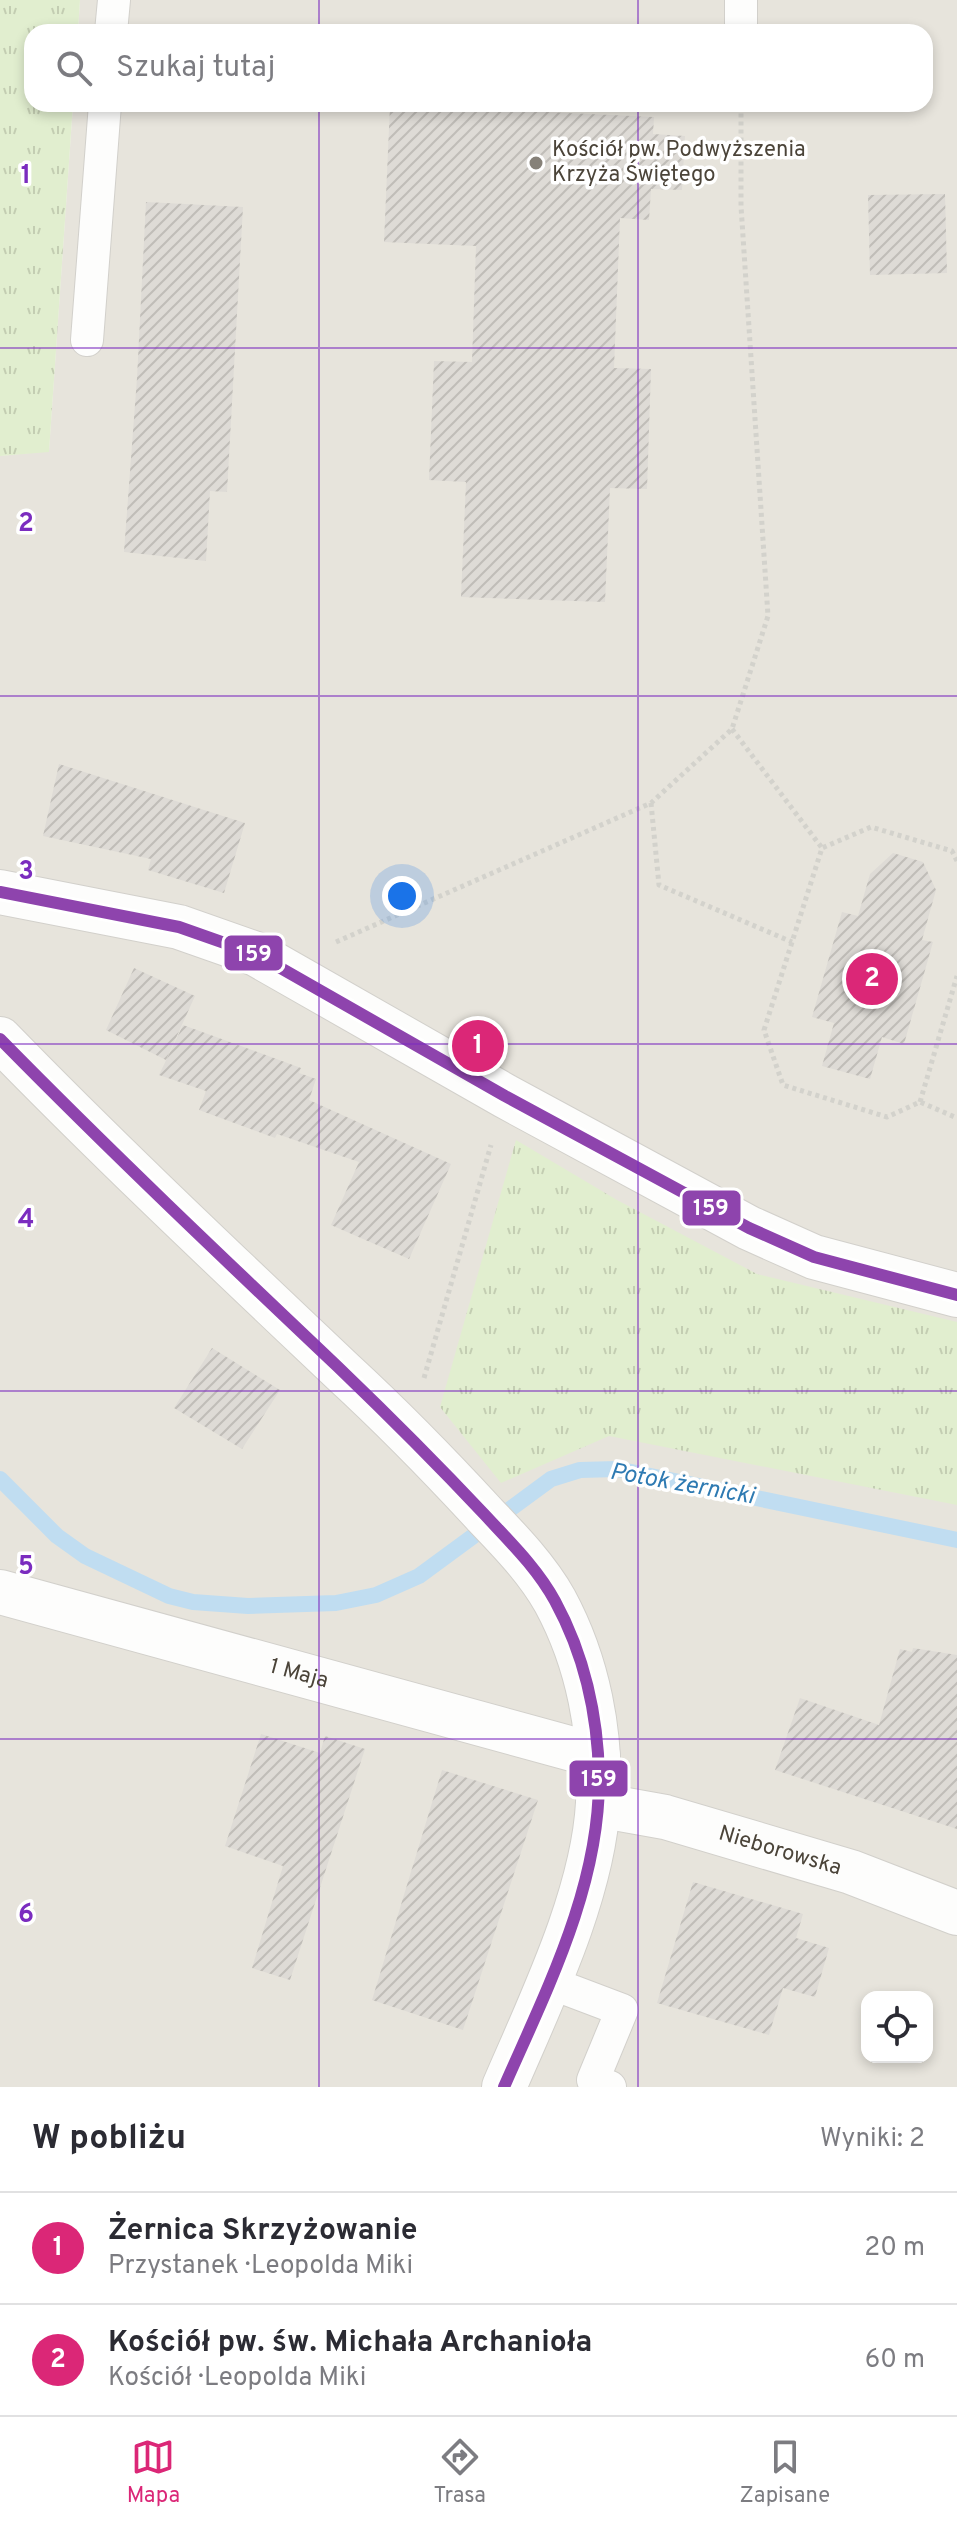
<!DOCTYPE html>
<html lang="pl">
<meta charset="utf-8">
<style>
body{margin:0;font-family:Overpass,sans-serif;background:#f2f2f3;color:#2b2b33}
.controls{position:absolute;right:24px;bottom:24px;display:grid;overflow:hidden;border-radius:16px;box-shadow:0 4px 12px #0003}
.controls button{width:72px;height:72px;display:grid;place-items:center;padding:0;border:0;border-bottom:2px solid #e1e1e2;background:#fff;color:#2b2b33;font:40px sans-serif}
.you{position:absolute;left:402px;top:896px;width:28px;height:28px;margin:-20px;border:6px solid #fff;border-radius:50%;background:#1a73e8;box-shadow:0 0 0 12px #1a73e833}
.badge{display:grid;place-items:center;width:52px;height:52px;border-radius:50%;background:#db2777;color:#fff;font-size:26px;font-weight:700}
.pin{position:absolute;translate:-50% -50%;border:4px solid #fff;box-shadow:0 2px 8px #0006}
.list{margin:0;padding:0;list-style:none}
h2{display:flex;justify-content:space-between;align-items:center;height:104px;margin:0;padding:0 32px;font-size:34px}
h2 small{font-size:26px;font-weight:400;color:#7c7c81}
.list li{display:grid;grid-template-columns:52px 1fr auto;gap:24px;align-items:center;box-sizing:border-box;height:112px;padding:0 32px;border-top:2px solid #e1e1e2}
.list b{display:block;font-size:30px;white-space:nowrap}
.list p{margin:0;font-size:26px;white-space:nowrap;color:#7c7c81}
.list em{font-size:26px;font-style:normal;color:#7c7c81}
.icon{flex:none;width:44px;height:44px;fill:none;stroke:currentColor;stroke-width:2;stroke-linecap:round;stroke-linejoin:round}
.map{position:relative;flex:none;width:957px;height:2087px;overflow:hidden}
.search{position:absolute;background:#fff;box-shadow:0 4px 12px #0003;left:24px;right:24px;top:24px;height:88px;display:flex;align-items:center;gap:20px;box-sizing:border-box;padding:0 28px;border-radius:24px;color:#7c7c81;font-size:30px}
.sheet{height:328px;background:#fff}
nav{display:flex;justify-content:space-around;align-items:center;box-sizing:border-box;height:112px;border-top:2px solid #e1e1e2;background:#fff;font-size:22px;color:#7c7c81}
nav a{display:grid;justify-items:center;gap:4px}
nav .on{color:#db2777}
.map>svg:first-child{display:block}
.residential{fill:#e7e4dc;fill-rule:evenodd}
.grass{fill:url(#grass-tufts)}
.lines{fill:none;stroke-linecap:round;stroke-linejoin:round}
.stream{stroke:#c0ddf1;stroke-width:16}
.building{fill:url(#building-hatch)}
.service-casing{stroke:#d2d0cb;stroke-width:34}
.minor-casing{stroke:#d2d0cb;stroke-width:46}
.tertiary-casing{stroke:#d2d0cb;stroke-width:46}
.path{stroke:#d3d2cc;stroke-width:5;stroke-dasharray:4 4;stroke-linecap:butt}
.service{stroke:#fdfdfc;stroke-width:32}
.minor{stroke:#fdfdfc;stroke-width:44}
.tertiary{stroke:#fdfdfc;stroke-width:44}
.bus-1-casing{stroke:#fff;stroke-width:18}
.bus-1{stroke:#8e44ad;stroke-width:12}
.grid{fill:none;stroke:#7b2cbf;stroke-width:2;stroke-opacity:0.55}
.poi-dot{fill:#868178;stroke:#fff;stroke-width:3}
.labels{text-anchor:middle;dominant-baseline:central;stroke-width:7;stroke-linejoin:round;paint-order:stroke}
.poi-label{font-size:22px;fill:#4b4439;stroke:#fff;text-anchor:start}
.street-label{font-size:22px;fill:#4b4439;stroke:#fff}
.water-label{font-size:24px;font-style:italic;fill:#2e7ab2;stroke:#fff}
.grid-label{font-size:26px;text-anchor:middle;font-weight:bold;fill:#7b2cbf;stroke:#fff;stroke-width:7;stroke-linejoin:round;paint-order:stroke}
.line-badge{stroke:#fff;stroke-width:3}
.badge-label{font-size:22px;text-anchor:middle;font-weight:bold;fill:#fff}
</style>
<div class="map">
<svg width="957" height="2087" viewBox="0 0 957 2087">
<defs>
<pattern id="grass-tufts" width="24" height="20" patternUnits="userSpaceOnUse" patternTransform="scale(2)"><rect width="24" height="20" fill="#e1eecf"/><path d="M3 7l-1-3M5 7V3M7 7l1-3M15 17l-1-3M17 17v-4M19 17l1-3" fill="none" stroke="#c3cdb2"/></pattern>
<pattern id="building-hatch" width="6" height="6" patternUnits="userSpaceOnUse" patternTransform="scale(2)"><rect width="6" height="6" fill="#dedbd6"/><path d="M-1 1l2-2M0 6l6-6M5 7l2-2" fill="none" stroke="#c0bdb8"/></pattern>
</defs>
<rect width="100%" height="100%" fill="#f4f2ee"/>
<!-- residential -->
<path class="residential" d="M80,0H957V2087H0V456L49,451L73,104H925V32H78ZM867,1997H927V2057H867Z"/>
<!-- grass -->
<g class="grass">
<polygon points="0,0 80,0 78,32 32,32 32,104 73,104 49,452 0,456"/>
<polygon points="516,1140 617,1200 757,1274 957,1322 957,1505 609,1436 501,1483 440,1407"/>
</g>
<g class="lines">
<!-- stream -->
<polyline class="stream" points="0,1479 57,1536 85,1556 169,1596 193,1602 248,1606 336,1603 376,1595 419,1576 551,1479 580,1470 617,1469 957,1540"/>
</g>
<!-- building -->
<g class="building">
<polygon points="390,105 654,117 653,134 685,136 682,190 651,189 649,220 620,218 614,368 651,369 647,489 610,488 605,602 461,597 466,482 429,480 434,361 472,362 476,246 384,242"/>
<polygon points="945,194 947,273 870,275 868,195"/>
<polygon points="146,202 243,207 227,492 210,491 206,561 124,552 137,378"/>
<polygon points="59,764 245,823 224,893 148,870 151,859 43,836"/>
<polygon points="893,853 923,862 936,890 922,940 933,942 904,1044 882,1037 870,1079 822,1066 834,1023 812,1017 842,912 858,916 870,874"/>
<polygon points="134,968 195,996 166,1060 106,1030"/>
<polygon points="183,1025 301,1068 299,1073 316,1079 309,1100 451,1164 409,1259 331,1225 359,1162 277,1134 275,1138 199,1110 206,1091 159,1075"/>
<polygon points="212,1348 280,1390 242,1449 174,1408"/>
<polygon points="913,1648 957,1655 957,1829 775,1770 800,1698 879,1725 900,1649 912,1652"/>
<polygon points="261,1734 320,1753 325,1736 365,1749 290,1980 252,1968 283,1866 225,1846"/>
<polygon points="442,1770 538,1800 463,2030 372,2000"/>
<polygon points="693,1882 803,1914 796,1938 829,1948 815,1997 783,1988 769,2035 657,2003"/>
</g>
<g class="lines">
<defs>
<g id="service">
<polyline points="741,0 741,29"/>
<polyline points="111,32 114,0"/>
<polyline points="87,340 105,104"/>
<polyline points="548,1982 622,2010 593,2080 610,2087"/>
</g>
<g id="minor">
<polyline points="0,892 179,927 256,954 505,1096 749,1228 814,1257 957,1295"/>
<path id="s1" d="M0,1592L598,1756"/>
<path id="s2" d="M598,1805L665,1817L851,1872L957,1913"/>
</g>
<path id="tertiary" d="M0,1039C111,1153 227,1262 342,1371C392,1417 439,1465 485,1515C510,1541 537,1569 555,1601C588,1662 602,1734 598,1803C593,1895 540,2003 504,2087"/>
</defs>
<!-- service casing -->
<use href="#service" class="service-casing"/>
<!-- minor casing -->
<use href="#minor" class="minor-casing"/>
<!-- tertiary casing -->
<use href="#tertiary" class="tertiary-casing"/>
<!-- path -->
<g class="path">
<polyline points="732,729 822,848"/>
<polyline points="651,803 659,885 792,942"/>
<polyline points="957,861 952,851 871,827 822,848 764,1030 783,1085 887,1117 920,1102 957,1118"/>
<polyline points="336,942 651,803 732,729 768,616 741,206 741,104"/>
<polyline points="920,1102 957,976"/>
<polyline points="424,1378 491,1145"/>
</g>
<!-- service -->
<use href="#service" class="service"/>
<!-- minor -->
<use href="#minor" class="minor"/>
<!-- tertiary -->
<use href="#tertiary" class="tertiary"/>
<defs>
<g id="bus-1">
<polyline points="0,892 179,927 256,954 505,1096 749,1228 814,1257 957,1295"/>
<path d="M0,1039C110,1151 224,1259 338,1367C388,1415 437,1464 485,1515C510,1542 537,1568 555,1601C584,1654 598,1716 599,1777C600,1886 547,1989 504,2087"/>
</g>
</defs>
<!-- bus-1 casing -->
<use href="#bus-1" class="bus-1-casing"/>
<!-- bus-1 -->
<use href="#bus-1" class="bus-1"/>
</g>
<!-- grid -->
<path class="grid" d="M319,0V32M638,0V32M319,104V2087M638,104V2087M0,348H957M0,696H957M0,1044H957M0,1391H957M0,1739H957"/>
<!-- markers -->
<circle class="poi-dot" cx="536" cy="163" r="8"/>
<g class="labels">
<!-- poi labels -->
<g class="poi-label">
<text x="552" y="150">Kościół pw. Podwyższenia<tspan x="552" dy="25">Krzyża Świętego</tspan></text>
</g>
<!-- street labels -->
<g class="street-label">
<text stroke="none"><textPath href="#s1" startOffset="310">1 Maja</textPath></text>
<text stroke="none"><textPath href="#s2" startOffset="188">Nieborowska</textPath></text>
</g>
<!-- water labels -->
<g class="water-label">
<text transform="translate(682 1485) rotate(10)">Potok żernicki</text>
</g>
</g>
<g class="grid-label">
<text x="26" y="183">1</text>
<text x="26" y="531">2</text>
<text x="26" y="879">3</text>
<text x="26" y="1227">4</text>
<text x="26" y="1574">5</text>
<text x="26" y="1922">6</text>
</g>
<g class="line-badge">
<rect x="223" y="934" width="61" height="38" rx="8" fill="#8e44ad"/>
<rect x="681" y="1189" width="61" height="38" rx="8" fill="#8e44ad"/>
<rect x="568" y="1759" width="61" height="39" rx="8" fill="#8e44ad"/>
</g>
<g class="badge-label">
<text x="254" y="961">159</text>
<text x="711" y="1215">159</text>
<text x="599" y="1786">159</text>
</g>
</svg>
<div class="controls">
<button><svg class="icon" aria-label="locate" viewBox="0 0 24 24"><circle cx="12" cy="12" r="6"/><path d="M12 2v4M12 18v4M2 12h4M18 12h4"/></svg></button>
</div>
<div class="you"></div>
<div class="pin badge" style="left:478px;top:1046px">1</div>
<div class="pin badge" style="left:872px;top:979px">2</div>
<div class="search"><svg class="icon" aria-label="search" viewBox="0 0 24 24"><circle cx="10" cy="10" r="6"/><path d="M15 15l6 6"/></svg>Szukaj tutaj</div>
</div>
<section class="sheet">
<h2>W pobliżu<small>Wyniki: 2</small></h2>
<ul class="list">
<li><span class="badge">1</span><div><b>Żernica Skrzyżowanie</b><p>Przystanek · Leopolda Miki</p></div><em>20 m</em></li>
<li><span class="badge">2</span><div><b>Kościół pw. św. Michała Archanioła</b><p>Kościół · Leopolda Miki</p></div><em>60 m</em></li>
</ul>
</section>
<nav>
<a class="on"><svg class="icon" aria-label="map" viewBox="0 0 24 24"><path d="M3 6l6-2 6 2 6-2v14l-6 2-6-2-6 2zM9 4v14M15 6v14"/></svg>Mapa</a>
<a><svg class="icon" aria-label="directions" viewBox="0 0 24 24"><path d="M12 3l9 9-9 9-9-9zM9 14v-3h6M13 9l2 2-2 2"/></svg>Trasa</a>
<a><svg class="icon" aria-label="saved" viewBox="0 0 24 24"><path d="M7 4h10v16l-5-4-5 4z"/></svg>Zapisane</a>
</nav>
